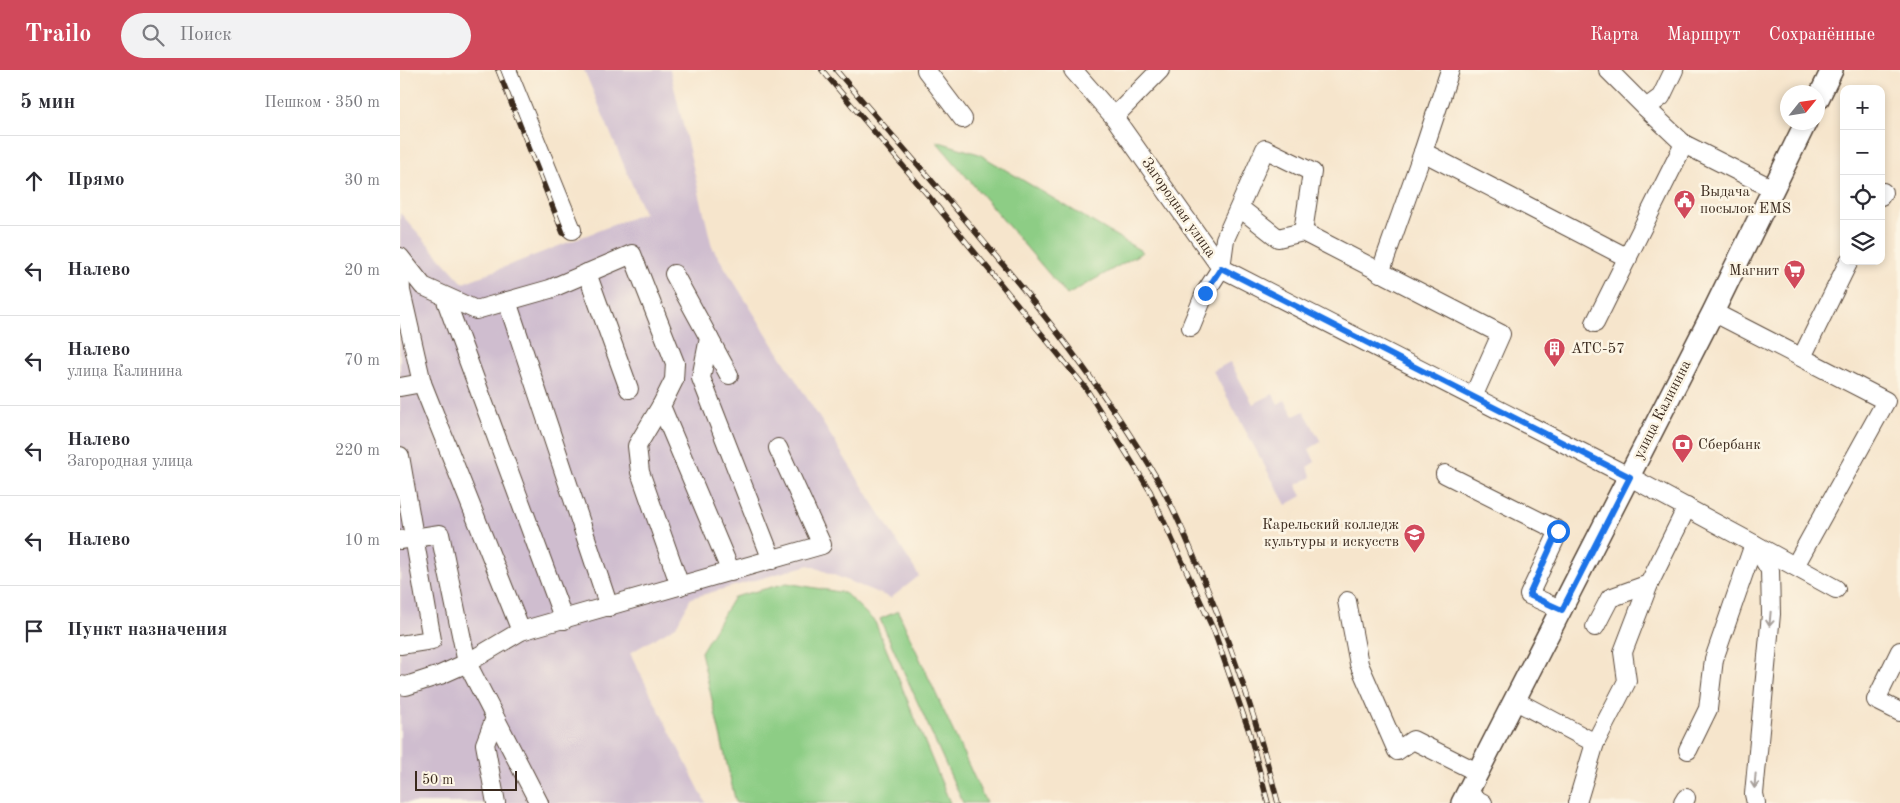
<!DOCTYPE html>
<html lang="ru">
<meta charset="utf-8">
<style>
body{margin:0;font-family:"Old Standard TT",serif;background:#f2f2f3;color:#2b2b33}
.controls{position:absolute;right:15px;top:15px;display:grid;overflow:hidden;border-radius:10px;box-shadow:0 2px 8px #0003}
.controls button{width:45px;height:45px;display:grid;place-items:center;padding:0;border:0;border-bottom:1px solid #e1e1e2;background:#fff;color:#2b2b33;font:25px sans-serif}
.compass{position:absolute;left:1380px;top:15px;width:45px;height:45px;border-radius:50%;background:#fff;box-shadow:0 2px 8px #0003;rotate:60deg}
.scale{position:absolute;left:15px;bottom:12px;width:102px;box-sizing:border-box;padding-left:5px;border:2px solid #3b2a1e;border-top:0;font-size:14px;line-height:18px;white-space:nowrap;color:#3b2a1e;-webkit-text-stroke:4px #fcf5e5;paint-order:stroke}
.stop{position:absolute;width:15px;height:15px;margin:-11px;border:4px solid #1a73e8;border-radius:50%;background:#fff}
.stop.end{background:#1a73e8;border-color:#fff;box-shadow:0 1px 5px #0008}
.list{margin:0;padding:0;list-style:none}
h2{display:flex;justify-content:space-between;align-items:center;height:65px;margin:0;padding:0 20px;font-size:21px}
h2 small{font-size:16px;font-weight:400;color:#7c7c81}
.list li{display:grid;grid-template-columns:32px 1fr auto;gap:15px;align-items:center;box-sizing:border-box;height:90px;padding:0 20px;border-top:1px solid #e1e1e2}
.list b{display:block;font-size:19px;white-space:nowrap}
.list p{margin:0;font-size:16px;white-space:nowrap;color:#7c7c81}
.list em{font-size:16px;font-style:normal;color:#7c7c81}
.icon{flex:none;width:28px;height:28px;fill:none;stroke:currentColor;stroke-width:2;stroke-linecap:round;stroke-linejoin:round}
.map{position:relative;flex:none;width:1500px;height:733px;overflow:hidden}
header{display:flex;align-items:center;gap:30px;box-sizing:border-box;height:70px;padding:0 25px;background:#d1495b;color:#fff}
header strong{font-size:24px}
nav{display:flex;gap:28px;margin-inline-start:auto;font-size:18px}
.search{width:350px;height:45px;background:#f2f2f3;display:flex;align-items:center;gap:12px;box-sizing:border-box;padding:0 18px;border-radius:28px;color:#7c7c81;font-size:19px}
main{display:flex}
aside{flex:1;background:#fff}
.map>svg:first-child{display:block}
.industrial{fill:#cfbdcf}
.green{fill:#8dcd85;stroke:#647c52}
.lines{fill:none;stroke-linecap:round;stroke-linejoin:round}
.minor-casing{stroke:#574638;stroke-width:20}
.major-casing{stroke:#574638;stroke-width:24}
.minor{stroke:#fff;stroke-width:18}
.major{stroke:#fff;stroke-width:21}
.rail-casing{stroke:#3b2a1e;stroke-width:5.5}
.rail{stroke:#fcf5e5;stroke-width:4;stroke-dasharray:11;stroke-linecap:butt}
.oneway{stroke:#a79f9a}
.route{stroke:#1a73e8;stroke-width:6}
.labels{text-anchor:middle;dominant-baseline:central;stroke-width:5;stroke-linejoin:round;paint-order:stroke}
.poi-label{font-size:15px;fill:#3b2a1e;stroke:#fcf5e5;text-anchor:start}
.street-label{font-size:15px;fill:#3b2a1e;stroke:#fcf5e5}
</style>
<header>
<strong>Trailo</strong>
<div class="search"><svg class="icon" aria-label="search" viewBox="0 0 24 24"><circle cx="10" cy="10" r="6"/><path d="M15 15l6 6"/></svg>Поиск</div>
<nav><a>Карта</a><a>Маршрут</a><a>Сохранённые</a></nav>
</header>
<main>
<aside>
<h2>5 мин<small>Пешком · 350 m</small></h2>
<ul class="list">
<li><svg class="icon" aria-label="ahead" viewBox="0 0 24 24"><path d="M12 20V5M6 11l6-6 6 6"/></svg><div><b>Прямо</b></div><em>30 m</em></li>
<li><svg class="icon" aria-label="left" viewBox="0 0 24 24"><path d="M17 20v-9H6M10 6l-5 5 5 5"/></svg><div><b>Налево</b></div><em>20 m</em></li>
<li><svg class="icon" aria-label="left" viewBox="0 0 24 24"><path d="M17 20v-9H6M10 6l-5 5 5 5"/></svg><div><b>Налево</b><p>улица Калинина</p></div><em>70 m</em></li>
<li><svg class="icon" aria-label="left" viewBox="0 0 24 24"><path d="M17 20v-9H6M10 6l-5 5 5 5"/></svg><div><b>Налево</b><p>Загородная улица</p></div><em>220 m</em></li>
<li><svg class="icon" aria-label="left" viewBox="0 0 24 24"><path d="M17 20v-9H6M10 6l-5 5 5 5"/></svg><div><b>Налево</b></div><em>10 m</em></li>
<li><svg class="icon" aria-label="arrive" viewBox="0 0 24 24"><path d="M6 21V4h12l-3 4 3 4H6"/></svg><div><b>Пункт назначения</b></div></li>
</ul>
</aside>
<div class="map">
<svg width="1500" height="733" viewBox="0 0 1500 733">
<rect width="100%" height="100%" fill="#fcf5e5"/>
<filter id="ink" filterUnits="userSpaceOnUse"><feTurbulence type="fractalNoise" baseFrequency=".02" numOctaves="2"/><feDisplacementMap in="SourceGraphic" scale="10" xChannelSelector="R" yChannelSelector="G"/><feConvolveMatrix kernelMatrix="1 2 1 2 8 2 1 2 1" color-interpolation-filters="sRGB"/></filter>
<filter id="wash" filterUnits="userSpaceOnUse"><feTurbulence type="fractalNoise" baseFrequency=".0096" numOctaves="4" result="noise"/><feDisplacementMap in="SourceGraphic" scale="20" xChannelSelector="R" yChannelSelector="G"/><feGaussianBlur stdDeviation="1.12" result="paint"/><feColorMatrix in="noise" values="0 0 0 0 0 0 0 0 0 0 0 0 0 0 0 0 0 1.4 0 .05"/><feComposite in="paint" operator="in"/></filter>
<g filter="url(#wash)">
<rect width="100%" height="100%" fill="#f6e5cc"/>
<!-- industrial -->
<g class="industrial">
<polygon points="184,0 270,0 312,177 519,506 491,528 409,495 291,528 276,556 230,583 306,733 0,733 0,143 63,213 244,143"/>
<polygon points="830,292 853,334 873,324 878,334 885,330 894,346 904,341 921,372 909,379 915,392 907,397 912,407 896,415 902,426 886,435 813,301"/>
</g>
<!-- green -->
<g class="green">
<polygon points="536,71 579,84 743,182 667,225"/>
<polygon points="387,513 445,523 475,552 550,733 336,733 301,582 334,527"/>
<polygon points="498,541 586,733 563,733 480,549"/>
</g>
</g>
<g filter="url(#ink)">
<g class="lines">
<defs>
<g id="minor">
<polyline points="107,0 172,160"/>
<polyline points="526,0 563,49"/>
<polyline points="673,0 714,47 821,198 1230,407 1354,474 1370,500 1371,544 1354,724 1356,733"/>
<polyline points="1208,0 1246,38 1261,27 1274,0"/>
<polyline points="714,47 760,0"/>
<polyline points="1284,74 1373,119"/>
<polyline points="1023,82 1050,0"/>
<polyline points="1481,126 1483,122"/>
<polyline points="840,138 878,168 903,162 1101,264 1073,327"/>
<polyline points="0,187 23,216 76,240 150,219 232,184 275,293 274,310 261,336 331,502"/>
<polyline points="0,199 1,221 22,313 0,317"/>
<polyline points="187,203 229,319"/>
<polyline points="980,203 1023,82 1228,188"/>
<polyline points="274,204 309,268 301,308 372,490"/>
<polyline points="45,228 164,550"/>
<polyline points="107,231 209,537"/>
<polyline points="1313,242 1486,331 1395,496"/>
<polyline points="1195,253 1284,74 1246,38"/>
<polyline points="791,257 805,223 821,198 825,169 865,79 912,102 903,162"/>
<polyline points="309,268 329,305"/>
<polyline points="1402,287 1449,191"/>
<polyline points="22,313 121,561"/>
<polyline points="261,336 237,376 240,402 280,516"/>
<polyline points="0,386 32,570 0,575"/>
<polyline points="1045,404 1159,461 1129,525 1162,540"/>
<polyline points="0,470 40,464 67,593 139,733"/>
<polyline points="947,531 959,594 997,681 1013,670 1077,702"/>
<polyline points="1195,557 1210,528 1249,514"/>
<polyline points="1500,581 1476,630 1500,642"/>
<polyline points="0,615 6,616 40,605 67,593 121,561 422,475 378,378"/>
<polyline points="1116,631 1195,673"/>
<polyline points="95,648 85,674 96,733"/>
<polyline points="1288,680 1308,639 1314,589 1354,474 1436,519"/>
<polyline points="1066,724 1083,733"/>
<polyline points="1177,733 1195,673 1227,611 1223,582 1249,514 1287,437"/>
<polyline points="1283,733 1286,728"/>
</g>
<g id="major">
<polyline points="1418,29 1432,0"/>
<polyline points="1062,733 1313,242 1406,52"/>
</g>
</defs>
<!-- minor casing -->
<use href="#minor" class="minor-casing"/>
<!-- major casing -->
<use href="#major" class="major-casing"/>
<!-- minor -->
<use href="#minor" class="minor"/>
<!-- major -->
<use href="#major" class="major"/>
<defs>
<g id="rail">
<polyline points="98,0 163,163"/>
<polyline points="422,0 531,129 685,317 750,421 814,561 849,661 868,733"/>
<path d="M436,0C546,129 664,254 752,400C770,429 784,462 797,494C831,573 857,650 878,733"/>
</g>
</defs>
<!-- rail casing -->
<use href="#rail" class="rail-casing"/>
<!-- rail -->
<use href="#rail" class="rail"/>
</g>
<!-- one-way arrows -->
<defs><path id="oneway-shaft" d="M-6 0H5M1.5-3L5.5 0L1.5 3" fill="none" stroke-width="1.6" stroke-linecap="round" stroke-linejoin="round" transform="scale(1.25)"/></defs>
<g class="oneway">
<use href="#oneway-shaft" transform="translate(1370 549) rotate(95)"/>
<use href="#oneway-shaft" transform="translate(1355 711) rotate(95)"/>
</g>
</g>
<g class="lines" filter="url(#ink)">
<!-- route -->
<polyline class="route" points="805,223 821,198 1230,407 1162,540 1129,525 1158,461"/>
</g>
<!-- icons -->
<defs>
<symbol id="civic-pin" viewBox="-11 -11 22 30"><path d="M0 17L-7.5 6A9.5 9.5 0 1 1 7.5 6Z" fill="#d1495b" stroke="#fcf5e5"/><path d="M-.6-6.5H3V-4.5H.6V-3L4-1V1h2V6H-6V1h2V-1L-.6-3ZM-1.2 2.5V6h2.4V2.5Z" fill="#fff"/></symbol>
<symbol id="supermarket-pin" viewBox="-11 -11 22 30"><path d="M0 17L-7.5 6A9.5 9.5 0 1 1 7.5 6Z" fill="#d1495b" stroke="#fcf5e5"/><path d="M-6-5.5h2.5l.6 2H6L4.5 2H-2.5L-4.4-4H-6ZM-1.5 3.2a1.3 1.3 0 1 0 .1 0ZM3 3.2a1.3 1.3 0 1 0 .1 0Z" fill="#fff"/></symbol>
<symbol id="building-pin" viewBox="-11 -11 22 30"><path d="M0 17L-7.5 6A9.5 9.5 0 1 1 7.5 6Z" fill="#d1495b" stroke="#fcf5e5"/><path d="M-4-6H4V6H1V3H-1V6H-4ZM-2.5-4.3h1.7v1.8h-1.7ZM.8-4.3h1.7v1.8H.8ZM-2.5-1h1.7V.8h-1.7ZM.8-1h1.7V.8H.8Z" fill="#fff"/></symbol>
<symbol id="bank-pin" viewBox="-11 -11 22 30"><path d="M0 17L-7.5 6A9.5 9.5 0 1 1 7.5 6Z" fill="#d1495b" stroke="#fcf5e5"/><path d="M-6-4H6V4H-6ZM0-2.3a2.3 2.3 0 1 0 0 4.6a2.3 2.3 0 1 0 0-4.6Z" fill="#fff"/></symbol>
<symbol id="university-pin" viewBox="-11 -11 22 30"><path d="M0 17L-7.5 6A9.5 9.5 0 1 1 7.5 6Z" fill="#d1495b" stroke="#fcf5e5"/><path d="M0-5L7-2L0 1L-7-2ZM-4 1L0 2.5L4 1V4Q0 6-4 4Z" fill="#fff"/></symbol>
</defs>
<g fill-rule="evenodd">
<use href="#civic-pin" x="1272" y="118" width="25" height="34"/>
<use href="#supermarket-pin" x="1382" y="188" width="25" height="34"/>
<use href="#building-pin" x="1142" y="266" width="25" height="34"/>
<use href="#bank-pin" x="1270" y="362" width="25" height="34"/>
<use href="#university-pin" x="1002" y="452" width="25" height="34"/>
</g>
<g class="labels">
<!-- poi labels -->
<g class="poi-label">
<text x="1300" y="122">Выдача<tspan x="1300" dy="17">посылок EMS</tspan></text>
<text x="1379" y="201" text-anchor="end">Магнит</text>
<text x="1171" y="279">АТС-57</text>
<text x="1298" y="375">Сбербанк</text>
<text x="999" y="455" text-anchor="end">Карельский колледж<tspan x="999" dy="17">культуры и искусств</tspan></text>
</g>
<!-- street labels -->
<g class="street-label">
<text transform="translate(778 138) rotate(55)">Загородная улица</text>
<text transform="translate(1263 340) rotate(-63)">улица Калинина</text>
</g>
</g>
</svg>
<div class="controls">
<button>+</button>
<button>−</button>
<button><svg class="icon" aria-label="locate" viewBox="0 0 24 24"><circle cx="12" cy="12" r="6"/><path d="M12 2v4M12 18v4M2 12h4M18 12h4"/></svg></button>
<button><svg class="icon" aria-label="layers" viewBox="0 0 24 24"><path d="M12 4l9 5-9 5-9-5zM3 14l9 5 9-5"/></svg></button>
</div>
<svg class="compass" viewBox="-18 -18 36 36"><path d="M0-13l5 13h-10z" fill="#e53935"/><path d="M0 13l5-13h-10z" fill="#7c7c81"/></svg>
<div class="scale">50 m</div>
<div class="stop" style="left:1158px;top:461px"></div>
<div class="stop end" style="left:805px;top:223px"></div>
</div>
</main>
